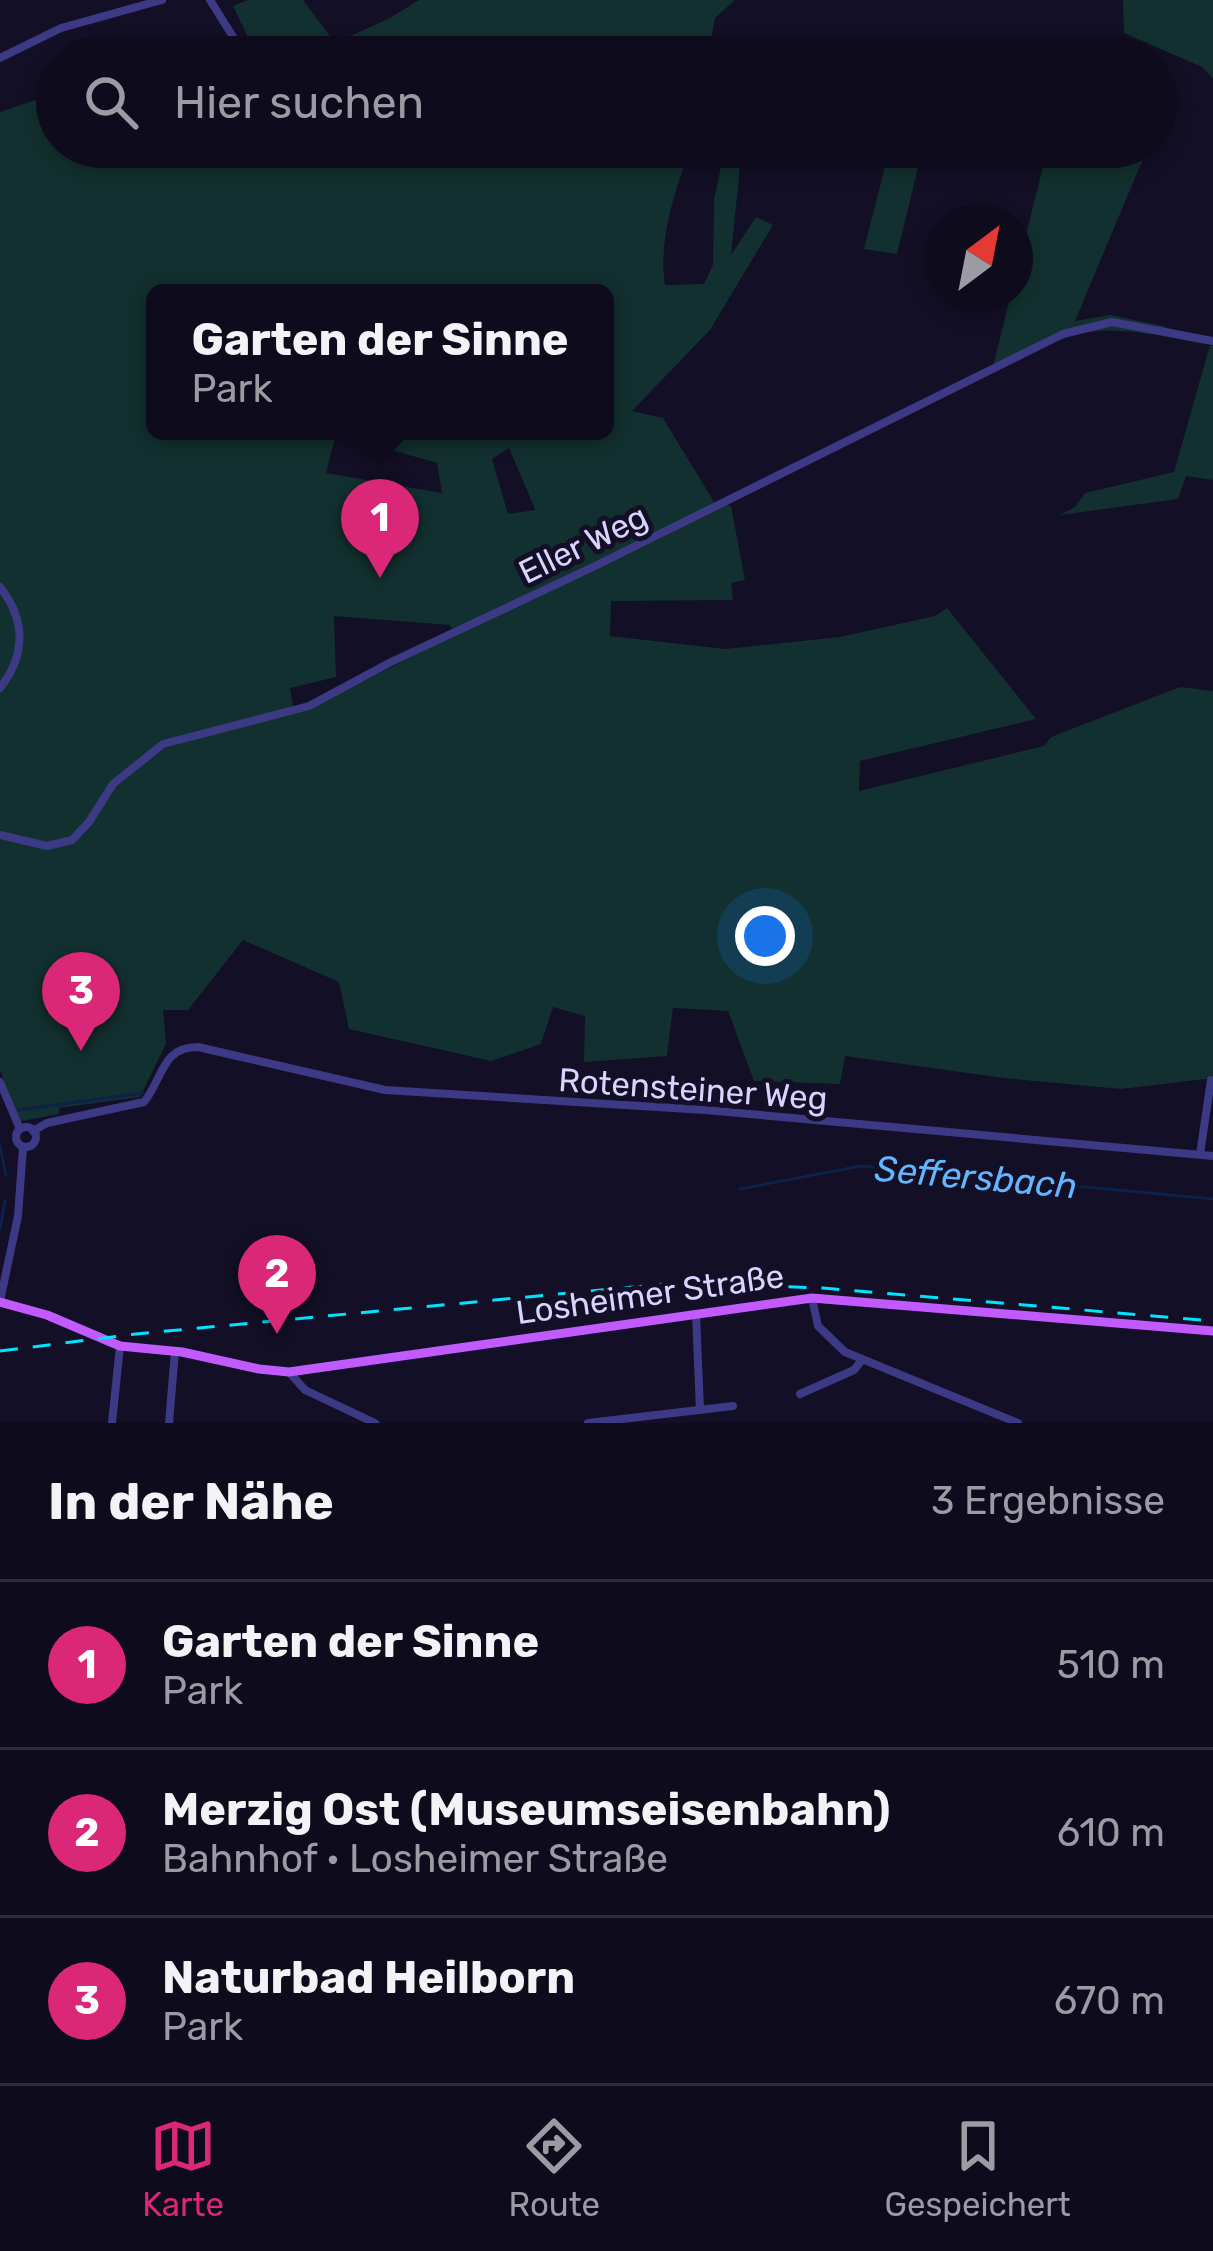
<!DOCTYPE html>
<html lang="de">
<meta charset="utf-8">
<style>
body{margin:0;font-family:Rubik,sans-serif;background:#171425;color:#f1f3f6}
.compass{position:absolute;left:925px;top:204px;width:108px;height:108px;border-radius:50%;background:#0e0b1c;box-shadow:0 6px 18px #0003;rotate:32deg}
.you{position:absolute;left:765px;top:936px;width:42px;height:42px;margin:-30px;border:9px solid #fff;border-radius:50%;background:#1a73e8;box-shadow:0 0 0 18px #1a73e833}
.badge{display:grid;place-items:center;width:78px;height:78px;border-radius:50%;background:#db2777;color:#fff;font-size:39px;font-weight:700}
.pin{position:absolute;translate:-50% -99px;filter:drop-shadow(0 3px 6px #0008)}
.pin::after{content:'';position:absolute;top:63px;width:42px;height:36px;background:inherit;clip-path:polygon(0 0,100% 0,50% 100%)}
.popup{position:absolute;left:146px;top:284px;width:468px;height:156px;box-sizing:border-box;display:grid;place-content:center;border-radius:18px;background:#0e0b1c;filter:drop-shadow(0 3px 9px #0005);font-size:39px;white-space:nowrap;color:#9b9ba3}
.popup b{font-size:45px;color:#f1f3f6}
.popup::after{content:'';position:absolute;left:50%;top:100%;margin-left:-24px;border:24px solid transparent;border-top-color:#0e0b1c}
.list{margin:0;padding:0;list-style:none}
h2{display:flex;justify-content:space-between;align-items:center;height:156px;margin:0;padding:0 48px;font-size:51px}
h2 small{font-size:39px;font-weight:400;color:#9b9ba3}
.list li{display:grid;grid-template-columns:78px 1fr auto;gap:36px;align-items:center;box-sizing:border-box;height:168px;padding:0 48px;border-top:3px solid #2e2b3b}
.list b{display:block;font-size:45px;white-space:nowrap}
.list p{margin:0;font-size:39px;white-space:nowrap;color:#9b9ba3}
.list em{font-size:39px;font-style:normal;color:#9b9ba3}
.icon{flex:none;width:66px;height:66px;fill:none;stroke:currentColor;stroke-width:2;stroke-linecap:round;stroke-linejoin:round}
.map{position:relative;flex:none;width:1213px;height:1423px;overflow:hidden}
.search{position:absolute;background:#0e0b1c;box-shadow:0 6px 18px #0003;left:36px;right:36px;top:36px;height:132px;display:flex;align-items:center;gap:30px;box-sizing:border-box;padding:0 42px;border-radius:66px;color:#9b9ba3;font-size:45px}
.sheet{height:660px;background:#0e0b1c}
nav{display:flex;justify-content:space-around;align-items:center;box-sizing:border-box;height:168px;border-top:3px solid #2e2b3b;background:#0e0b1c;font-size:33px;color:#9b9ba3}
nav a{display:grid;justify-items:center;gap:6px}
nav .on{color:#db2777}
.map>svg:first-child{display:block}
.green{fill:#12302f;fill-rule:evenodd}
.lines{fill:none;stroke-linecap:round;stroke-linejoin:round}
.stream{stroke:#0c2248;stroke-width:3}
.minor{stroke:#3d3a85;stroke-width:8}
.major{stroke:#c25bff;stroke-width:9}
.rail{stroke:#00e5ff;stroke-width:3;stroke-dasharray:18 15;stroke-linecap:butt}
.labels{text-anchor:middle;dominant-baseline:central;stroke-width:10;stroke-linejoin:round;paint-order:stroke}
.street-label{font-size:33px;fill:#d9d4ff;stroke:#130f26}
.water-label{font-size:36px;font-style:italic;fill:#62b6ff;stroke:#130f26}
</style>
<div class="map">
<svg width="1213" height="1423" viewBox="0 0 1213 1423">
<rect width="100%" height="100%" fill="#130f26"/>
<!-- green -->
<g class="green">
<polygon points="248,0 303,0 335,43 390,18 419,0 735,0 715,18 708,57 242,57 255,52 233,6"/>
<polygon points="1123,0 1213,0 1213,78 1202,67 1124,33"/>
<path d="M57,93V147H692C675,187 658,242 665,285L704,284L713,265L714,200L725,147H742L731,255L756,217L773,225L710,330L632,411L663,418L714,502L731,506L745,580L731,583L733,600L611,601L610,636L725,649L840,637L935,616L947,608L1036,719L860,761L859,791L1044,746L1051,737L1180,687L1213,691V1078L1121,1089L1004,1078L845,1056L840,1084L754,1081L728,1011L673,1008L667,1056L584,1062L585,1016L553,1007L541,1044L491,1061L349,1029L339,982L243,940L188,1010H163L166,1044L140,1097L59,1108V1114L22,1121L18,1118L0,1070V112ZM155,293H605V431H155ZM336,434L437,463L442,493L326,473ZM509,448L535,509V510L508,514L492,459ZM334,616L449,625L457,633L351,688L294,711L290,688L336,677Z"/>
<polygon points="890,147 923,147 897,254 864,249"/>
<path d="M1048,147H1148L1075,321L1110,315L1163,326L1213,346V480L1186,476L1178,499L1060,515L1075,507L1085,493L1174,472L1210,345C1173,339 1135,328 1098,331C1060,334 1025,355 992,370L1011,294H1015V278Z"/>
</g>
<g class="lines">
<!-- stream -->
<g class="stream">
<polyline points="18,1110 143,1093"/>
<polyline points="0,1146 6,1175"/>
<polyline points="740,1189 861,1166 1213,1199"/>
<polyline points="0,1229 5,1201"/>
</g>
<!-- minor -->
<g class="minor">
<polyline points="210,0 240,48"/>
<polyline points="0,58 61,28 162,0"/>
<path d="M0,587C26,620 26,655 0,688"/>
<polyline points="0,835 47,846 72,840 89,822 113,784 163,744 309,706 391,662 591,568 1063,334 1112,322 1213,341"/>
<polyline points="0,1082 20,1129"/>
<circle cx="26" cy="1137" r="10"/>
<path d="M33,1131L47,1123L144,1102C163,1079 161,1047 198,1047L385,1090L705,1110L1213,1156"/>
<polyline points="1200,1154 1211,1080"/>
<polyline points="812,1298 818,1326 845,1352 1018,1423"/>
<polyline points="0,1301 18,1216 23,1147"/>
<polyline points="696,1314 700,1410"/>
<polyline points="289,1372 305,1390 375,1423"/>
<polyline points="800,1394 854,1370 862,1360"/>
<polyline points="112,1423 120,1346"/>
<polyline points="169,1423 175,1351"/>
<polyline points="588,1423 733,1406"/>
</g>
<!-- major -->
<polyline class="major" points="0,1302 47,1315 120,1346 182,1352 259,1369 289,1372 812,1298 1213,1331"/>
<!-- rail -->
<polyline class="rail" points="0,1351 136,1334 675,1283 823,1288 1213,1321"/>
</g>
<g class="labels">
<!-- street labels -->
<g class="street-label">
<text transform="translate(583 544) rotate(-26)">Eller Weg</text>
<text transform="translate(693 1089) rotate(4)">Rotensteiner Weg</text>
<text transform="translate(650 1294) rotate(-8)">Losheimer Straße</text>
</g>
<!-- water labels -->
<g class="water-label">
<text transform="translate(976 1177) rotate(5)">Seffersbach</text>
</g>
</g>
</svg>
<svg class="compass" viewBox="-18 -18 36 36"><path d="M0-13l5 13h-10z" fill="#e53935"/><path d="M0 13l5-13h-10z" fill="#9b9ba3"/></svg>
<div class="you"></div>
<div class="pin badge" style="left:380px;top:578px">1</div>
<div class="popup"><b>Garten der Sinne</b>Park</div>
<div class="pin badge" style="left:277px;top:1334px">2</div>
<div class="pin badge" style="left:81px;top:1051px">3</div>
<div class="search"><svg class="icon" aria-label="search" viewBox="0 0 24 24"><circle cx="10" cy="10" r="6"/><path d="M15 15l6 6"/></svg>Hier suchen</div>
</div>
<section class="sheet">
<h2>In der Nähe<small>3 Ergebnisse</small></h2>
<ul class="list">
<li><span class="badge">1</span><div><b>Garten der Sinne</b><p>Park</p></div><em>510 m</em></li>
<li><span class="badge">2</span><div><b>Merzig Ost (Museumseisenbahn)</b><p>Bahnhof · Losheimer Straße</p></div><em>610 m</em></li>
<li><span class="badge">3</span><div><b>Naturbad Heilborn</b><p>Park</p></div><em>670 m</em></li>
</ul>
</section>
<nav>
<a class="on"><svg class="icon" aria-label="map" viewBox="0 0 24 24"><path d="M3 6l6-2 6 2 6-2v14l-6 2-6-2-6 2zM9 4v14M15 6v14"/></svg>Karte</a>
<a><svg class="icon" aria-label="directions" viewBox="0 0 24 24"><path d="M12 3l9 9-9 9-9-9zM9 14v-3h6M13 9l2 2-2 2"/></svg>Route</a>
<a><svg class="icon" aria-label="saved" viewBox="0 0 24 24"><path d="M7 4h10v16l-5-4-5 4z"/></svg>Gespeichert</a>
</nav>
